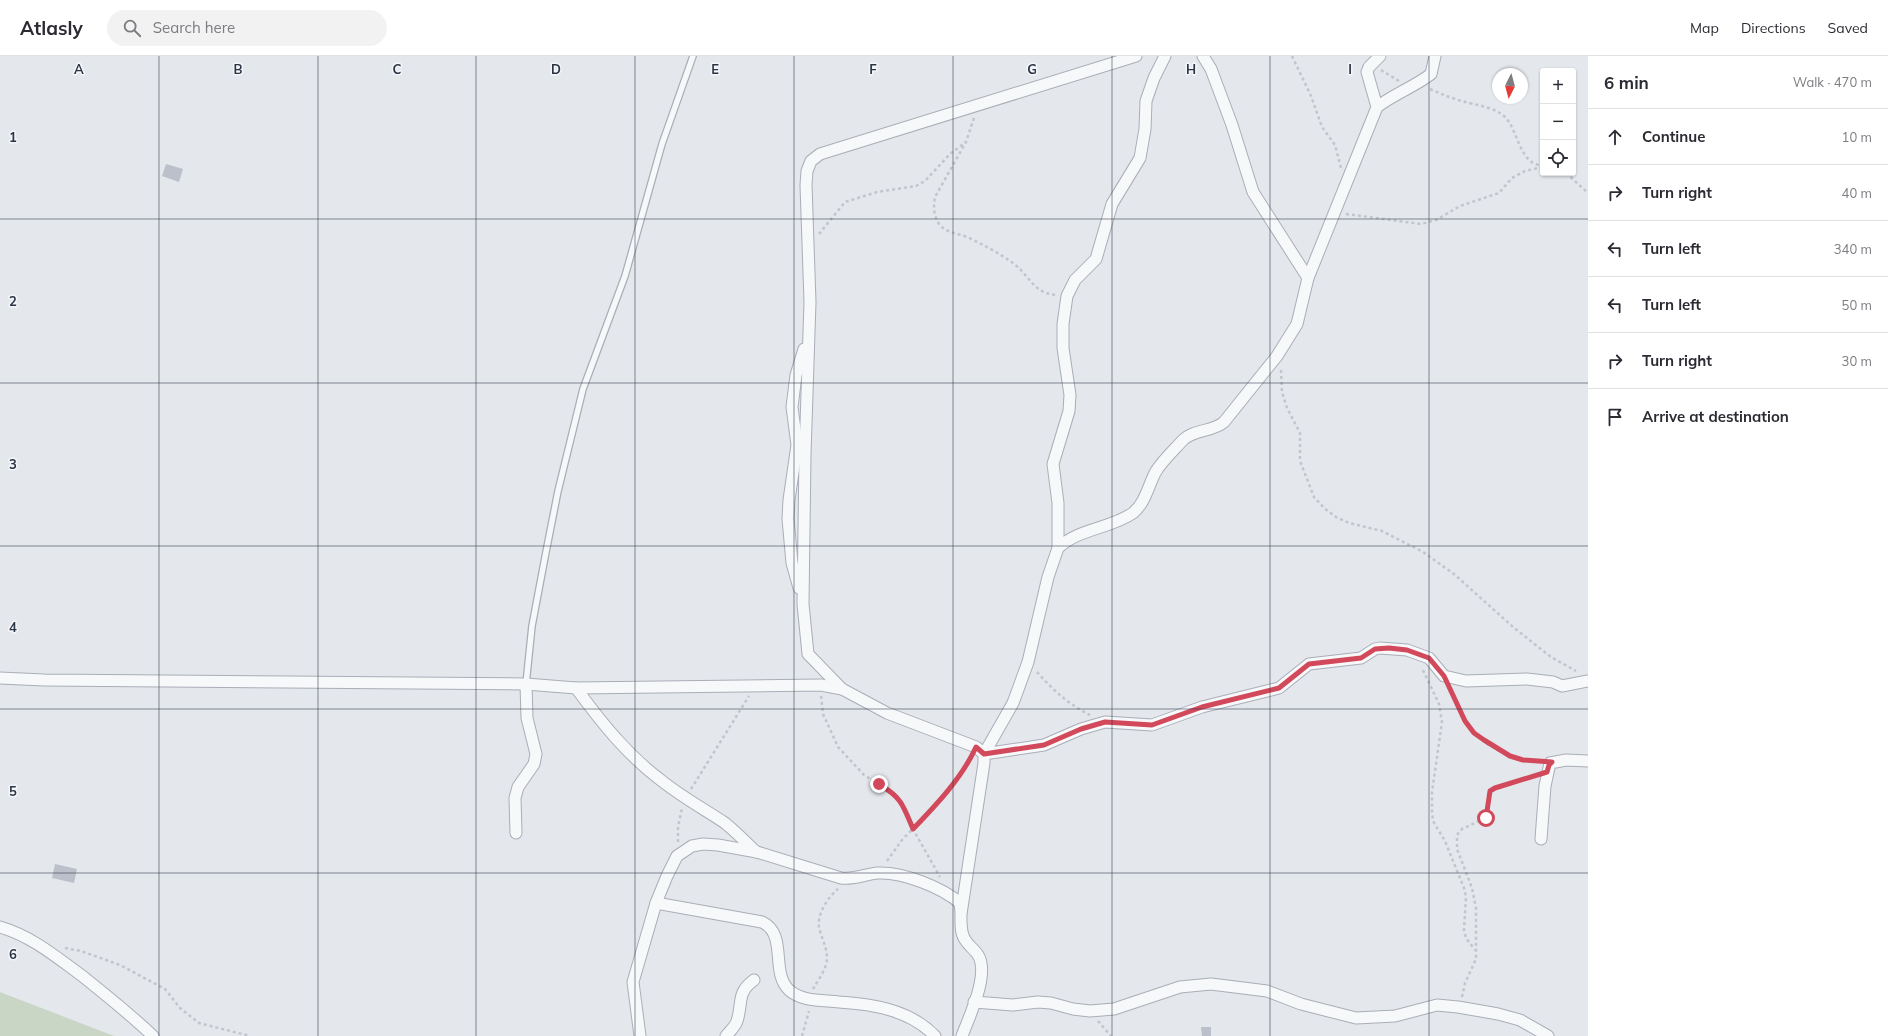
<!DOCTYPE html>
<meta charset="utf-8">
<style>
body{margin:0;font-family:Mulish,sans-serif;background:#f2f2f3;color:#2b2b33}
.controls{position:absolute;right:12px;top:12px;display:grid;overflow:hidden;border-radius:4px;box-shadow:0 1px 3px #0004}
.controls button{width:36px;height:36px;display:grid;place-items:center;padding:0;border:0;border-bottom:1px solid #e1e1e2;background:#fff;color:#2b2b33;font:20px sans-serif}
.compass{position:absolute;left:1492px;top:12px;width:36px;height:36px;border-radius:50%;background:#fff;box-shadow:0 1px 3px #0004;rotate:186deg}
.stop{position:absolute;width:12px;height:12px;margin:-9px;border:3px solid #d1495b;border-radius:50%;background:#fff}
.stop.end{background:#d1495b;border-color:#fff;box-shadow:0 1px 4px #0008}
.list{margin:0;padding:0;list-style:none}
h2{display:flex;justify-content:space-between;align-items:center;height:52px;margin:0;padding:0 16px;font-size:17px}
h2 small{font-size:13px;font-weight:400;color:#7c7c81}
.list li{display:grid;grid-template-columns:26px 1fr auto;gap:12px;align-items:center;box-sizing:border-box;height:56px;padding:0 16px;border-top:1px solid #e1e1e2}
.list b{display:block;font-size:15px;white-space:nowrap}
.list em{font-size:13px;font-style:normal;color:#7c7c81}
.icon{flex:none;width:22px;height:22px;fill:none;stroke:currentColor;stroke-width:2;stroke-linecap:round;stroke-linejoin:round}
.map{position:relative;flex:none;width:1588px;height:980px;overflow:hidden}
header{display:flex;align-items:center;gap:24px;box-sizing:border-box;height:56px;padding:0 20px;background:#fff;border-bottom:1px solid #e1e1e2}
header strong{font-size:19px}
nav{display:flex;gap:22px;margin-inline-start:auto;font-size:14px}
.search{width:280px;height:36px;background:#f2f2f3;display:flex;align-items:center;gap:10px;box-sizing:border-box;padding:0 14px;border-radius:22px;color:#7c7c81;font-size:15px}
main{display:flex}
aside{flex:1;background:#fff}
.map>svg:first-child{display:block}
.green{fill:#c9d6c5}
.building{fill:#bbc0ca}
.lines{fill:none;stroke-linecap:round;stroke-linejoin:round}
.lane-casing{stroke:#a9aeb7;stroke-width:8}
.street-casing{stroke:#a9aeb7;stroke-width:13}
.path{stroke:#c2c5cb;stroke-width:2.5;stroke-dasharray:3 3;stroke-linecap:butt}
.lane{stroke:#f7f8fa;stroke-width:5.5}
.street{stroke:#f7f8fa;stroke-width:11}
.route{stroke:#d1495b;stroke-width:5}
.grid{fill:none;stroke:#2b3445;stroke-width:1;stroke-opacity:0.55}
.grid-label{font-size:13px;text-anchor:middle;font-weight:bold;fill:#2b3445;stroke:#f4f6f9;stroke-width:3;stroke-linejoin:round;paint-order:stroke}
</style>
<header>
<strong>Atlasly</strong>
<div class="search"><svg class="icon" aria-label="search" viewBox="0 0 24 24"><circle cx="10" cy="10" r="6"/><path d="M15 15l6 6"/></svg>Search here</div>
<nav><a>Map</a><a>Directions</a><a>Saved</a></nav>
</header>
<main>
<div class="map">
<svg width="1588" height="980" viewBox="0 0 1588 980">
<rect width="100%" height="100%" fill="#e4e7ec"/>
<!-- green -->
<polygon class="green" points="0,936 114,980 0,980"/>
<!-- building -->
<g class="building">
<polygon points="166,108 183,113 179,126 162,120"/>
<polygon points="55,808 77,813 74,827 52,822"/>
<polygon points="1201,971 1211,971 1211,980 1202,980"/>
</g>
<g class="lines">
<defs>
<polyline id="lane" points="526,628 532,570 546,496 558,435 583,333 625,220 662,88 693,0"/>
<g id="street">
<polyline points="1203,0 1211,13 1232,69 1253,136 1308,222"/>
<polyline points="1377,51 1367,16 1369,11 1380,0"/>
<path d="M1058,492C1079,472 1110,473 1133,457C1145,447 1148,431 1155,417C1161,406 1174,394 1183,384C1194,373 1213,376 1224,366L1277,300L1297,268L1308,222L1377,51C1394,38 1414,31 1431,18L1435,0"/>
<polyline points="799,532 792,507 788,463 789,444 797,389 792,351 796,319 804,293"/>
<polyline points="0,622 44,624 526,628 576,632 821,629 842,633"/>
<path d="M576,632C601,666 627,699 662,725C682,741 704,753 725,767C736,776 746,786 756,796"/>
<polyline points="984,698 1013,647 1028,606 1048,521 1058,492 1058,447 1053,408 1069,355 1070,339 1063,292 1063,268 1067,240 1075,224 1096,203 1112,148 1140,102 1145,73 1146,45 1154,22 1165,0"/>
<polyline points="984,698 1044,689 1081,673 1105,666 1152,669 1202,651 1279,632 1309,608 1361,602 1375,593 1380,592 1407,594 1429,602 1444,620 1466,625 1527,623 1553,626 1562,630 1588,625"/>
<polyline points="516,777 515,742 518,731 534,708 536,698 527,662 526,628"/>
<polyline points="1541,783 1545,730 1550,707 1566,704 1588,705"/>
<path d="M656,847L762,866C788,878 770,916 789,934C802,946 823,944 839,946C873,948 910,954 935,980"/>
<path d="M0,871C31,880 55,900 81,919C106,939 130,958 153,980"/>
<polyline points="974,946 1013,949 1038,946 1051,947 1073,953 1090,955 1114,953 1180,931 1211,928 1267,935 1301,948 1356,962 1395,960 1437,949 1458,951 1498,958 1520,964 1548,980"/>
<path d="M640,980L633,926L656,847L667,820L677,800L692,790L703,788L718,789L757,796L841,822C855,824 865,818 878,817C903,816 941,831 960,847L961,856"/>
<path d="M726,980C730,975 735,971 737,965C743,947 736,937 754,924"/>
<path d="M962,980C969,961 990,918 978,899C975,894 969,890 966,885C960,878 961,867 961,858L984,707V698L976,691L887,657L842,633L808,598L803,548L805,398L810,246L806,129L807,115L811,105L820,98L1136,0"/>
</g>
</defs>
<!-- lane casing -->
<use href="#lane" class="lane-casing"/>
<!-- street casing -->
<use href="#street" class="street-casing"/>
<!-- path -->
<g class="path">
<polyline points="1292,0 1311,40 1322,71 1335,89 1341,112"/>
<polyline points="1381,14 1399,25"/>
<path d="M1430,33C1441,38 1451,42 1462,45C1475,49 1495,51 1505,61C1518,73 1520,111 1543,109"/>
<path d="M974,62L966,86L935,141C933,151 934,160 939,168C946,177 957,177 967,181C982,188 997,196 1010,205C1029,217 1031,236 1055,239"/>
<polyline points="1566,117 1588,137"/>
<polyline points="1346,158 1421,168 1436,164 1460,150 1499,137 1512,122 1525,115 1543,111"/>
<polyline points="819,178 845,146 877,136 916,130 925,125 950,98 966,86"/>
<polyline points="1281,314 1282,336 1287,352 1300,377 1300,405 1314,441 1325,453 1336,461 1349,467 1382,475 1423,496 1454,518 1513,571 1551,601 1576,615"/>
<polyline points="1423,614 1439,648 1442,666 1432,736 1432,758 1434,767 1445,785 1464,832 1466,841 1464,874 1466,882 1475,894"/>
<path d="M1037,616C1052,633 1069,649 1090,659"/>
<path d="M1451,633C1457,644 1460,657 1466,667C1481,689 1514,706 1540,706"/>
<polyline points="821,640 823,658 838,691 864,719 890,735 902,746 913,773 940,821"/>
<polyline points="691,733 749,640"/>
<polyline points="678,786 678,771 682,752"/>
<polyline points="887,805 902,784 930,755 969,707 972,701"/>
<polyline points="65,892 81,895 120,909 165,933 180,952 199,967 250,980"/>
<path d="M813,933C818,924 827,913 827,902C827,891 821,881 819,871C817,858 828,841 838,833"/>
<polyline points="1462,941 1465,927 1476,903 1476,852 1472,832 1457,793 1457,779 1462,773 1486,762 1490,735 1495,732 1537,719"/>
<polyline points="1098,965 1111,980"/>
<polyline points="802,980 809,955"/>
</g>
<!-- lane -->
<use href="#lane" class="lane"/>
<!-- street -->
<use href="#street" class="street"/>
</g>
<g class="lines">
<!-- route -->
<path class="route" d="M879,728C902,742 903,749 913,773C936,749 962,722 976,691L984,698L1044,689L1081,673L1105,666L1152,669L1202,651L1279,632L1309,608L1361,602L1375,593L1389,592L1407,594L1429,602L1444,620L1465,665L1474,677L1484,684L1510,700L1523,704L1552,706L1549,709L1547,716L1495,732L1490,735L1486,762"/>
</g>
<!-- grid -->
<path class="grid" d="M159,0V980M318,0V980M476,0V980M635,0V980M794,0V980M953,0V980M1112,0V980M1270,0V980M1429,0V980M0,163H1588M0,327H1588M0,490H1588M0,653H1588M0,817H1588"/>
<g class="grid-label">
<text x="79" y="18">A</text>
<text x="238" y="18">B</text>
<text x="397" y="18">C</text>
<text x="556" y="18">D</text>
<text x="715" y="18">E</text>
<text x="873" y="18">F</text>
<text x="1032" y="18">G</text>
<text x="1191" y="18">H</text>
<text x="1350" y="18">I</text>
<text x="13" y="86">1</text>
<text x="13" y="250">2</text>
<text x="13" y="413">3</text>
<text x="13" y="576">4</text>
<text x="13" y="740">5</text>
<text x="13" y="903">6</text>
</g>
</svg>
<div class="controls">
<button>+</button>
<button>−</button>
<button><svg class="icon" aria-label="locate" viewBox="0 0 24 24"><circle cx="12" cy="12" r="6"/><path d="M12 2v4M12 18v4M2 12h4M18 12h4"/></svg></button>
</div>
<svg class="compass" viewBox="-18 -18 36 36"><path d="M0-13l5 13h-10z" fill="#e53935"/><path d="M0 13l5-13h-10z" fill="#7c7c81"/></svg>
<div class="stop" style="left:1486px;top:762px"></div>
<div class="stop end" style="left:879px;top:728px"></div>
</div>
<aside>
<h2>6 min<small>Walk · 470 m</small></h2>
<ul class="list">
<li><svg class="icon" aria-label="ahead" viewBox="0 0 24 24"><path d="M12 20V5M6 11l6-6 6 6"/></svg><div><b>Continue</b></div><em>10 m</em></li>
<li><svg class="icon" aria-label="right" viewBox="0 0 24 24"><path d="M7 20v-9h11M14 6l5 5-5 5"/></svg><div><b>Turn right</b></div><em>40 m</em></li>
<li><svg class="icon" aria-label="left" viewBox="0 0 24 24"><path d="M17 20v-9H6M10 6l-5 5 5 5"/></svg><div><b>Turn left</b></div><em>340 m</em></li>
<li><svg class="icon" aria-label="left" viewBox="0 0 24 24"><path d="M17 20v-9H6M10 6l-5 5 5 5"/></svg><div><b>Turn left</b></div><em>50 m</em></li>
<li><svg class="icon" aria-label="right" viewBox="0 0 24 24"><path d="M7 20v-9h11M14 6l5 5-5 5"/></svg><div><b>Turn right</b></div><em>30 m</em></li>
<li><svg class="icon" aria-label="arrive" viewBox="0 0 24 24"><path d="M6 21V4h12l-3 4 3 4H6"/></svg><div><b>Arrive at destination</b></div></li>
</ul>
</aside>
</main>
